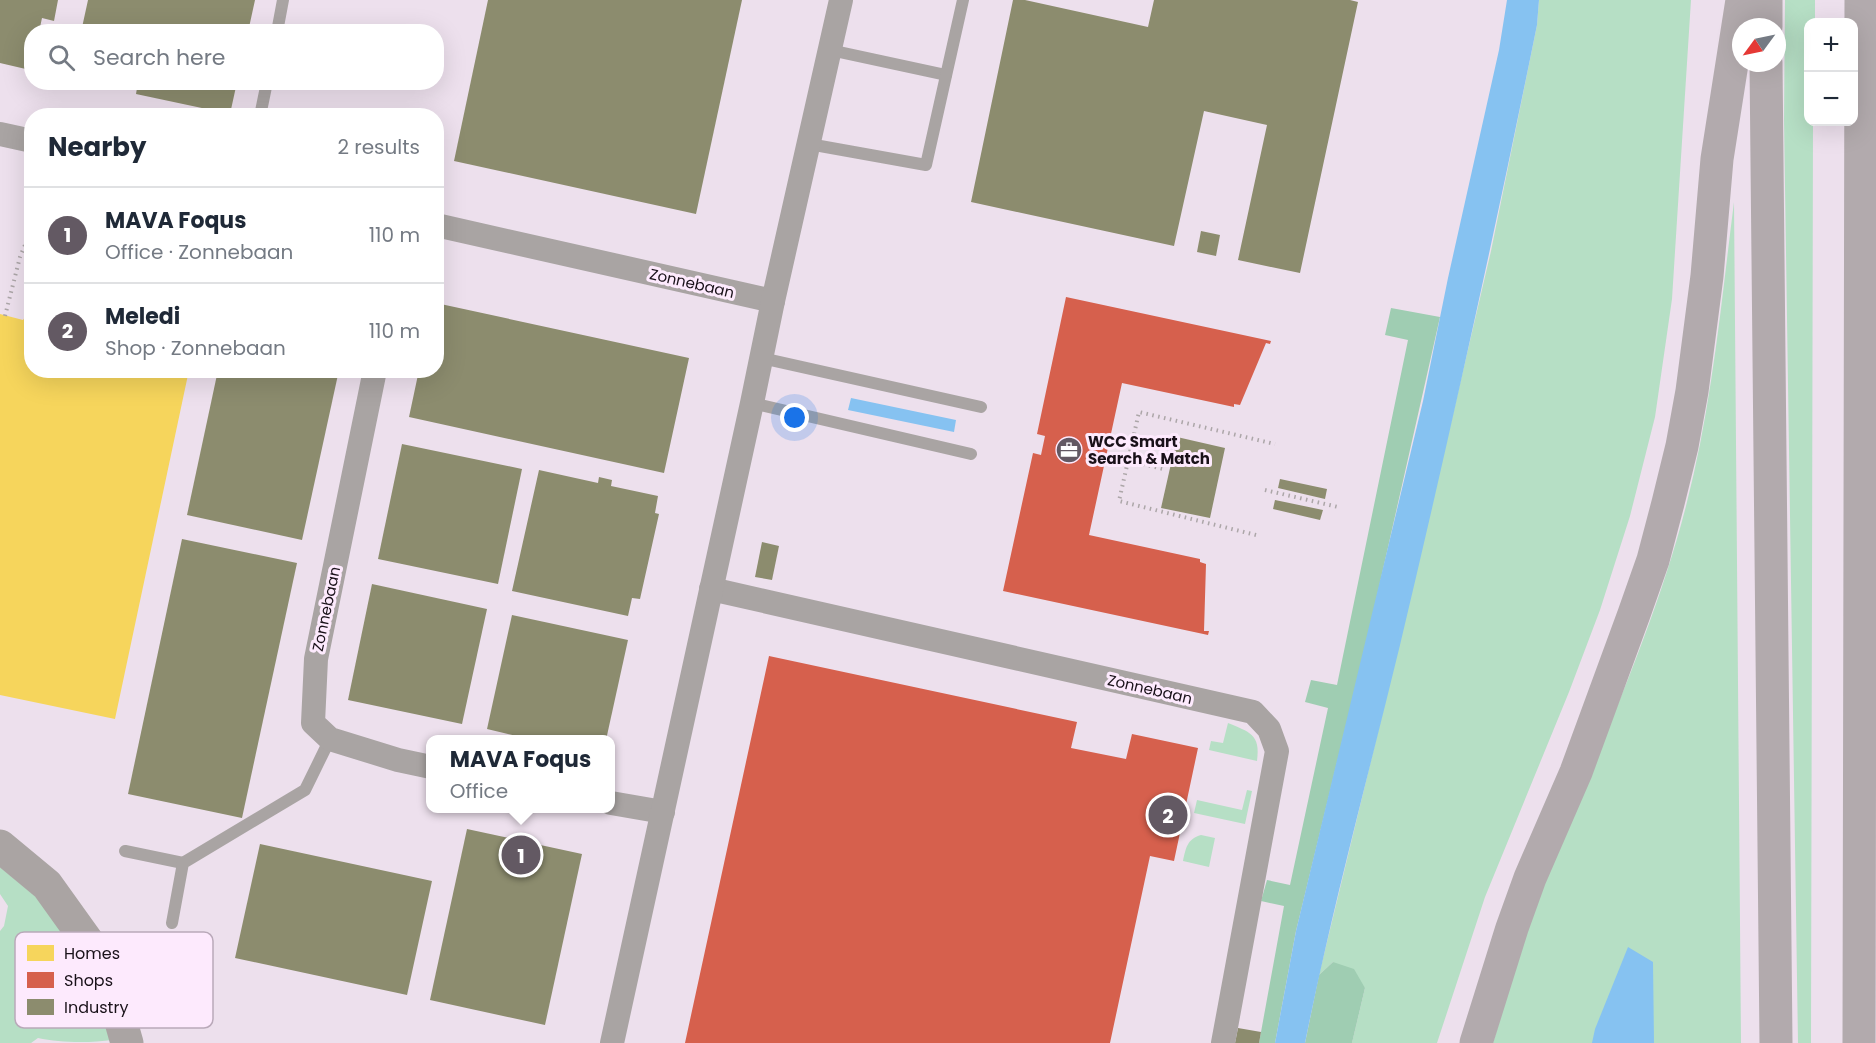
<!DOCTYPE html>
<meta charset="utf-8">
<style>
body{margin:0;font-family:Poppins,sans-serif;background:#f6f6f7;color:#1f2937}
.controls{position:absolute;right:18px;top:18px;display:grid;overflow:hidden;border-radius:12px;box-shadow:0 6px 24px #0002}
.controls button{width:54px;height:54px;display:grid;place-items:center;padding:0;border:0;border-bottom:2px solid #e0e1e3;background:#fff;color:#1f2937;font:30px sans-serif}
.compass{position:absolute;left:1732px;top:18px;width:54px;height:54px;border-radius:50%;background:#fff;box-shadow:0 6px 24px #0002;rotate:237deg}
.you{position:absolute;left:795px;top:418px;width:21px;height:21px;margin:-15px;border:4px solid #fff;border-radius:50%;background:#1a73e8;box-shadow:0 0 0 9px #1a73e833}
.badge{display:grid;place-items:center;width:39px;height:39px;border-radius:50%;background:#635963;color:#fff;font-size:20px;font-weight:700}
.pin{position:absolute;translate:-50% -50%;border:3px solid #fff;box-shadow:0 2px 6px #0006}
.popup{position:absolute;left:426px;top:735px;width:189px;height:78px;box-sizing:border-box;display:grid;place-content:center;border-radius:12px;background:#fff;filter:drop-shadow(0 2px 4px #0005);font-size:20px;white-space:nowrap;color:#747a83}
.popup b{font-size:22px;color:#1f2937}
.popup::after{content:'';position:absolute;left:50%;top:100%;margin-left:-12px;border:12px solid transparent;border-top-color:#fff}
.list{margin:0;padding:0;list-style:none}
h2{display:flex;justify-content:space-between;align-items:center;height:78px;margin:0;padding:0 24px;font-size:26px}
h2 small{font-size:20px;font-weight:400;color:#747a83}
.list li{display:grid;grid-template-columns:39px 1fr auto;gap:18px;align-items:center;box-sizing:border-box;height:96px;padding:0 24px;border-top:2px solid #e0e1e3}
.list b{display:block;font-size:22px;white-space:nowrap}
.list p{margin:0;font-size:20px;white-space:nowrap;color:#747a83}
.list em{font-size:20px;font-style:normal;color:#747a83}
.icon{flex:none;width:33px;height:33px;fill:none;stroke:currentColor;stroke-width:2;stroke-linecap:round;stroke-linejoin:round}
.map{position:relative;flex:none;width:1876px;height:1043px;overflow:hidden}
.search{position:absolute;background:#fff;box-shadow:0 6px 24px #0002;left:24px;top:24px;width:420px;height:66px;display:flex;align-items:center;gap:15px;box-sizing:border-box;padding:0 21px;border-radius:24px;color:#747a83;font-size:22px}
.panel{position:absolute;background:#fff;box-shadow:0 6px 24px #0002;left:24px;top:108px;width:420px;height:270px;border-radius:24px}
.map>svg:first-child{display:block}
.green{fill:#b6dfc5}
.forest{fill:#9fcdb2}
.water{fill:#86c2f1}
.homes{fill:#f6d55c}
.shops{fill:#d6604d}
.industry{fill:#8c8c6e}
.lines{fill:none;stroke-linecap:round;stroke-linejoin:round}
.path{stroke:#aca6a8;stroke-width:4;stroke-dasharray:1.5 4.5;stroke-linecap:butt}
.lane{stroke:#a9a4a3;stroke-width:12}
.street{stroke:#a9a4a3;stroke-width:24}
.secondary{stroke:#aaa4a3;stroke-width:33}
.highway{stroke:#b2aaad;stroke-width:33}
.labels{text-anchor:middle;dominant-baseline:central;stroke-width:6;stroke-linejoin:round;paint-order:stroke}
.street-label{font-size:15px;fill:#191119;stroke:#fdeafd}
.poi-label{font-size:15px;font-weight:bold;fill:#191119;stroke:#fdeafd;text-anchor:start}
.key{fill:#fdeafd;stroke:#b9a9b9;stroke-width:1.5}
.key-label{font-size:16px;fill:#191119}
</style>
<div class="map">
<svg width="1876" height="1043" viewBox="0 0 1876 1043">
<rect width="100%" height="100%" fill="#ede0ed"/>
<!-- green -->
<g class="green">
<polygon points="1539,0 1691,0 1672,299 1655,417 1630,516 1600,610 1569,692 1485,897 1437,1043 1352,1043 1365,988 1333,962 1319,975 1399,645 1491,251 1537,25"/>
<polygon points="1785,0 1815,0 1815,22 1808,22 1808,122 1813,122 1811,1043 1798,1043 1784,120"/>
<path d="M1734,202L1741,1043H1493C1506,1000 1517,955 1533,913C1584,778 1650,646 1686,506C1712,406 1721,304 1734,202Z"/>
<path d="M1228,723C1249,732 1261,734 1257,761L1209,750L1211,741L1223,743Z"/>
<polygon points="1247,790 1252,791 1245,824 1194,813 1197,800 1242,810"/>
<path d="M1201,835L1215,838L1209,867L1183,861C1186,848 1187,839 1201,835Z"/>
<path d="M0,867L35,896L68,935L95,984L112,1040C91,1043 60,1043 38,1038L31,1043H0V931L4,926L8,906L0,894Z"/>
</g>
<!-- forest -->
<g class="forest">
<polygon points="1391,308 1440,317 1370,627 1296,931 1275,1043 1259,1043 1284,906 1261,901 1267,880 1290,885 1328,708 1305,702 1311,680 1337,685 1408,340 1385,335"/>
<polygon points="1333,962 1354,969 1365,988 1352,1043 1305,1043 1319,975"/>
</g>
<!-- water -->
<g class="water">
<path d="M1507,0H1539L1537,25C1495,232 1449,439 1400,645C1368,777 1332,909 1305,1043H1275L1296,931L1423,401L1448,278L1499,50Z"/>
<polygon points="851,398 956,420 954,432 848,410"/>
<polygon points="1628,947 1653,962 1654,1043 1592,1043 1595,1029"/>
</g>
<!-- homes -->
<polygon class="homes" points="30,293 32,370 189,370 115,719 0,695 0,314 23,320 25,317"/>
<!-- shops -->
<g class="shops">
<polygon points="1066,297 1271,341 1270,344 1266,343 1240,405 1234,404 1234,407 1122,383 1089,535 1200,559 1200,562 1206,564 1204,631 1209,631 1208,635 1003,591 1033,453 1041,455 1045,436 1037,434"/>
<polygon points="769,656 1077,722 1071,748 1126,759 1132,734 1198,748 1174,861 1150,856 1110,1043 685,1043"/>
</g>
<!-- industry -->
<g class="industry">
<polygon points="0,0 58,0 54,21 42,18 39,32 32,32 30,70 0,63"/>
<polygon points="88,0 255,0 248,32 81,32"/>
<polygon points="488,0 742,0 696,214 454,161"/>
<polygon points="1013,0 1025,0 1148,27 1154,0 1350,0 1358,2 1300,273 1238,260 1267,125 1204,111 1174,246 971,202"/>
<polygon points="138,82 237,82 230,114 136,94"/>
<polygon points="1201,231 1220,235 1216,256 1197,252"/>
<polygon points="436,303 689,358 664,473 409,417 419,370 436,370"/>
<polygon points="218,370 339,370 302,540 187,515"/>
<polygon points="1177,437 1225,448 1210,518 1161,508"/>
<polygon points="402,444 522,469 498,584 378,559"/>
<polygon points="539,470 598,483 599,477 612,480 611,486 658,496 655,513 659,514 640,599 632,598 628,616 512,591"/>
<polygon points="1280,479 1327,489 1325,499 1278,488"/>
<polygon points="1275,500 1323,510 1320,520 1273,509"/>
<polygon points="182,539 297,563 242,818 128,794"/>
<polygon points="762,542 779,546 772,580 755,577"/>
<polygon points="372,584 487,609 462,724 348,700"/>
<polygon points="512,615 628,640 606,740 534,740 487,729"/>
<polygon points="467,829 582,854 545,1025 430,1000"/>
<polygon points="260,844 432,881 407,995 235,958"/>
<polygon points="1238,1028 1261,1032 1259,1043 1235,1043"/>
</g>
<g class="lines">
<!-- path -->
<g class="path">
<polyline points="5,316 20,257 25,245 32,246"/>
<polyline points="1114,457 1163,469"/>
<polyline points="1265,490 1338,507"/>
<polyline points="1256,535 1119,501 1139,412 1275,444"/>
</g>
<!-- lane -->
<g class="lane">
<polyline points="277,32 283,0"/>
<polyline points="830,50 946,75"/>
<polyline points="260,116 267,82"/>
<polyline points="809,144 926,165 963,0"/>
<polyline points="762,358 981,407"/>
<polyline points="752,403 971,454"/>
<polyline points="125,851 183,863"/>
<polyline points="172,923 183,863 305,790 330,739"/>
</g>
<!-- street -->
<g class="street">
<polyline points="0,134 32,141"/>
<polyline points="436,225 773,301"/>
<polyline points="375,370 316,659 313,723 330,739 398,760 431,767"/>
<polyline points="711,589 1253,712 1269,729 1277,751 1223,1043"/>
<polyline points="611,803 663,812"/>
<polyline points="612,1043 752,403 773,301 841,0"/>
</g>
<!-- secondary -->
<polyline class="secondary" points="0,846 47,885 105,966 127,1043"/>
<!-- highway -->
<g class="highway">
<polyline points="1766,27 1766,0"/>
<polyline points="1766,63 1776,1043"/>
<polyline points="1476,1043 1512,928 1530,878 1576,772 1634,614 1653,560 1668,503 1682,446 1692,391 1707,276 1717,159 1742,0"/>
<polyline points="1859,1043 1861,0"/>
</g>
</g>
<!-- icons -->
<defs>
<symbol id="office-disc" viewBox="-11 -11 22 22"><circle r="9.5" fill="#635963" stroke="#fdeafd"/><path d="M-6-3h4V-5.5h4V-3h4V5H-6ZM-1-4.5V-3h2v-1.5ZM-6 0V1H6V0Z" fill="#fff"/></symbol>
</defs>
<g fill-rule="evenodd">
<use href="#office-disc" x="1054" y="435" width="30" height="30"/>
</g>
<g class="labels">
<!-- street labels -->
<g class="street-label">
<text transform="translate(692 283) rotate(13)">Zonnebaan</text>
<text transform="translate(326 609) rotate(-78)">Zonnebaan</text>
<text transform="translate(1150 689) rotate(13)">Zonnebaan</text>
</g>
<!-- poi labels -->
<g class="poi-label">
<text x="1088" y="441">WCC Smart<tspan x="1088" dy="17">Search &amp; Match</tspan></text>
</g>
</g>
<!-- legend -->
<rect x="15" y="932" width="198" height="96" rx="9" class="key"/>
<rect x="27" y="945" width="27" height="16" fill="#f6d55c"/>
<rect x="27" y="972" width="27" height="16" fill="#d6604d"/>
<rect x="27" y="999" width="27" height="16" fill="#8c8c6e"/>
<g class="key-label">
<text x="64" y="959">Homes</text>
<text x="64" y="986">Shops</text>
<text x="64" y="1013">Industry</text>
</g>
</svg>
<div class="controls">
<button>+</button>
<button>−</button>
</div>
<svg class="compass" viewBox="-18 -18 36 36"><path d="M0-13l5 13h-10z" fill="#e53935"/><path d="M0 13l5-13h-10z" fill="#747a83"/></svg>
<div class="you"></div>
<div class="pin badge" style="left:521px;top:855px">1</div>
<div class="popup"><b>MAVA Foqus</b>Office</div>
<div class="pin badge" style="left:1168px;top:815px">2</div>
<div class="search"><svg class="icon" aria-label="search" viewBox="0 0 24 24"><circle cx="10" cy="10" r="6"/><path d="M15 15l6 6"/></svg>Search here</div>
<section class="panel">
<h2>Nearby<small>2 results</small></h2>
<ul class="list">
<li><span class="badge">1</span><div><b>MAVA Foqus</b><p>Office · Zonnebaan</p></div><em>110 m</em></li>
<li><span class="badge">2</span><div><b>Meledi</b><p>Shop · Zonnebaan</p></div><em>110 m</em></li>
</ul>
</section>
</div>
